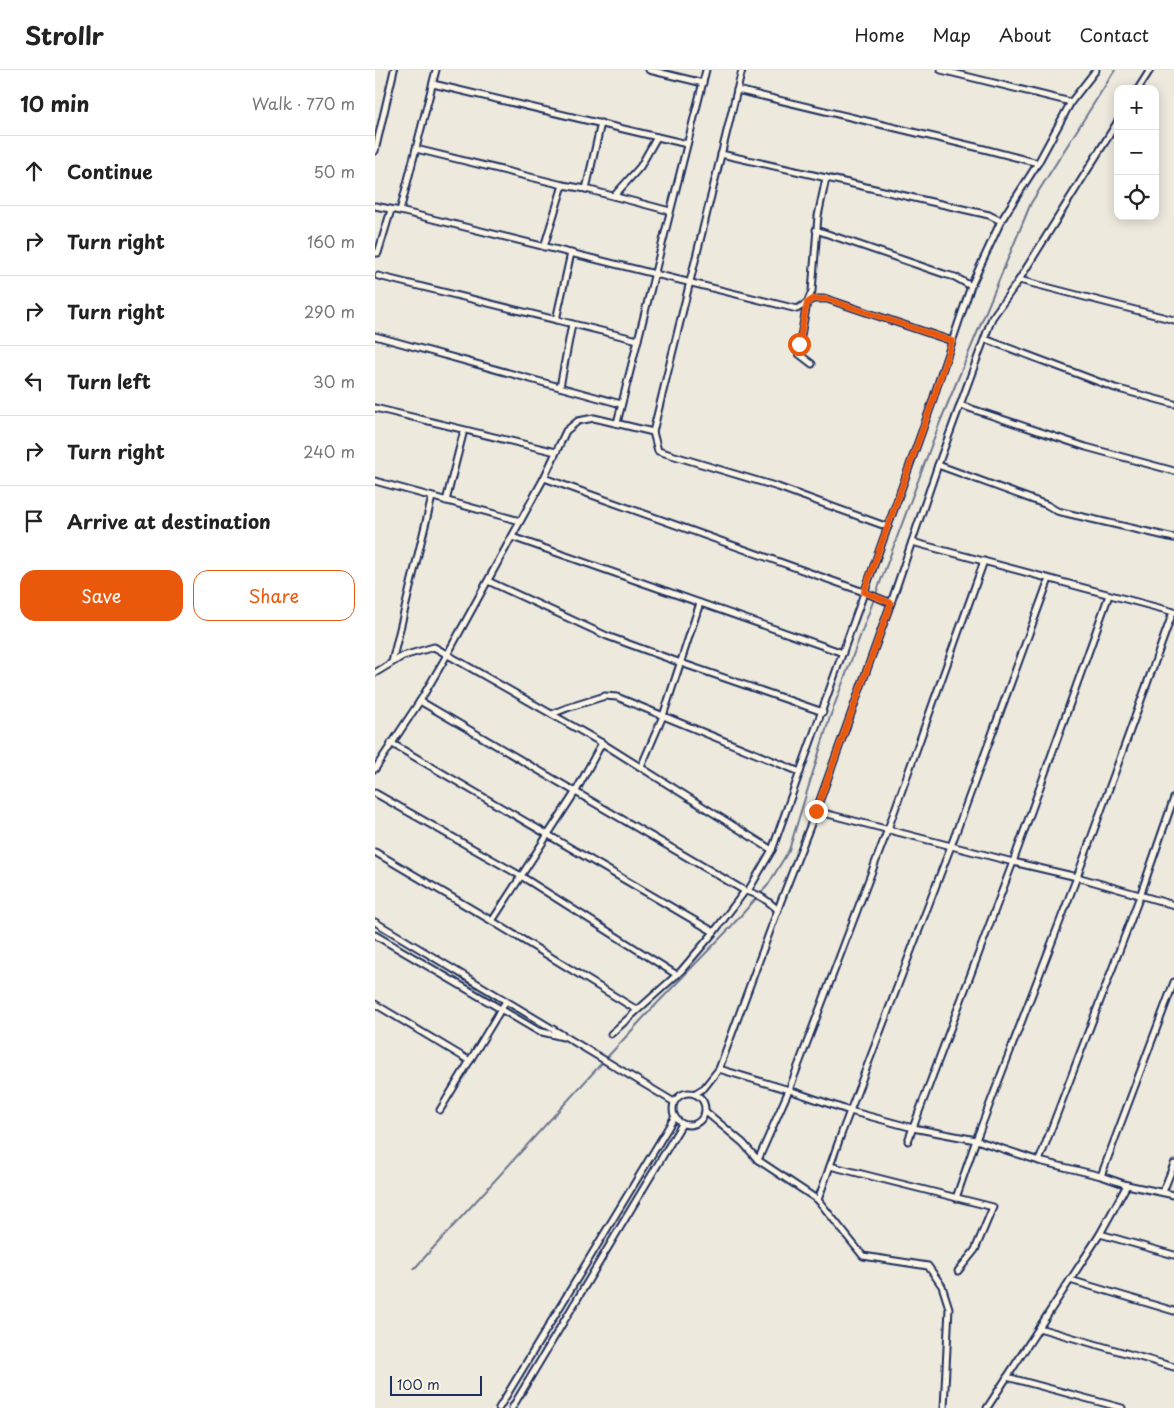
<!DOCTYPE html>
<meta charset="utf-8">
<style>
body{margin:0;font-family:"Playpen Sans",sans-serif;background:#f2f2f2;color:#222}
.controls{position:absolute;right:15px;top:15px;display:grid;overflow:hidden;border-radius:10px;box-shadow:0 2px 12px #0003}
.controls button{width:45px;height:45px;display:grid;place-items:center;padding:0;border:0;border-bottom:1px solid #e0e0e0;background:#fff;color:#222;font:25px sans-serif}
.scale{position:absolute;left:15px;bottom:12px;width:92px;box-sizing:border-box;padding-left:5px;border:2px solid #1b2f5e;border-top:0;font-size:14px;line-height:18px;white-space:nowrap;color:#1b2f5e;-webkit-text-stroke:4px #fcf5e5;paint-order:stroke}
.stop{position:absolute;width:15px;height:15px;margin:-11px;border:4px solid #ea580c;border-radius:50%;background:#fff}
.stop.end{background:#ea580c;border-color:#fff;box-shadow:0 1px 5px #0008}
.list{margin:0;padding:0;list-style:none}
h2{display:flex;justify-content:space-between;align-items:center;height:65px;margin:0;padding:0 20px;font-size:21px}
h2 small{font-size:16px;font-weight:400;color:#767676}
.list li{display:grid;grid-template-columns:32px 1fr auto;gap:15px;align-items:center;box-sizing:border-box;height:70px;padding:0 20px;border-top:1px solid #e0e0e0}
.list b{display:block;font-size:19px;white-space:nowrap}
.list em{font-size:16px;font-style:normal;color:#767676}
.actions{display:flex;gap:10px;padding:15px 20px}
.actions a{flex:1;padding:11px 0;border:1px solid #ea580c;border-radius:15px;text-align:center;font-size:18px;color:#ea580c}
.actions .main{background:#ea580c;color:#fff}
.icon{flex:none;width:28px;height:28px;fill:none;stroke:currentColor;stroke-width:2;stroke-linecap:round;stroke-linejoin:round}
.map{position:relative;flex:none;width:799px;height:1338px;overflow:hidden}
header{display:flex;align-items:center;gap:30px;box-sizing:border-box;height:70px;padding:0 25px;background:#fff;border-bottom:1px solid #e0e0e0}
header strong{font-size:24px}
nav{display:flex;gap:28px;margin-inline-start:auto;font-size:18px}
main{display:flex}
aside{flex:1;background:#fff}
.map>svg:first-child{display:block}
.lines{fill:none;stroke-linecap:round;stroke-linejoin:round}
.stream{stroke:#6c778f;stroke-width:2}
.minor-casing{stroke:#1b2f5e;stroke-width:9}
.minor{stroke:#fcf5e5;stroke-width:5}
.route{stroke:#ea580c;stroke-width:6}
</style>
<header>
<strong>Strollr</strong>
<nav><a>Home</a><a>Map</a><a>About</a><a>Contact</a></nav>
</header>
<main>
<aside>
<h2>10 min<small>Walk · 770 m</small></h2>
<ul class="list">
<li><svg class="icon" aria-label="ahead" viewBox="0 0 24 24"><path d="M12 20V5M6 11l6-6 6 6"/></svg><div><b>Continue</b></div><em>50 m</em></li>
<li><svg class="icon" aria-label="right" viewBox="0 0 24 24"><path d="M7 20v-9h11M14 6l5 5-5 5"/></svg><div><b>Turn right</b></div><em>160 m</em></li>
<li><svg class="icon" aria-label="right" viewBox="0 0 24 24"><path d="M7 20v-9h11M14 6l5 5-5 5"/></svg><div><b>Turn right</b></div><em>290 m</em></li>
<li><svg class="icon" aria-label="left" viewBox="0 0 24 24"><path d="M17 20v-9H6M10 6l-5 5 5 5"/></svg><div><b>Turn left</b></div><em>30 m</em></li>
<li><svg class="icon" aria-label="right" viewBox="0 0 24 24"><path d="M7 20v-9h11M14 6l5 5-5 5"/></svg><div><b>Turn right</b></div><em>240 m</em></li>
<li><svg class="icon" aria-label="arrive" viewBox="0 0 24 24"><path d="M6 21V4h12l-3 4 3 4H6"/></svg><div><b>Arrive at destination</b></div></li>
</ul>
<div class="actions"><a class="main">Save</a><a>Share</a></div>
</aside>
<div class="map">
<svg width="799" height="1338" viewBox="0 0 799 1338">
<rect width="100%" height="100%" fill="#eee9dd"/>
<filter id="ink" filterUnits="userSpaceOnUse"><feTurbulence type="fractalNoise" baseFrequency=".02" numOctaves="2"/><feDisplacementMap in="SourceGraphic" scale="10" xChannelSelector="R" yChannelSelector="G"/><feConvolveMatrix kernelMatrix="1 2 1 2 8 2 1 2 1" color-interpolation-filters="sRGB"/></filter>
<g filter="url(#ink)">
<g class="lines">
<!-- stream -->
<polyline class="stream" points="39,1199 269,947 353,860 393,815 414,780 455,647 565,352 656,133 740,0"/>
<defs>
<g id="minor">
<polyline points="274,0 328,13"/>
<polyline points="566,0 696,32"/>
<polyline points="58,14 312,74"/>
<polyline points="763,19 775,0"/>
<polyline points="362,20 609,79 663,93"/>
<polyline points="41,79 188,115"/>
<polyline points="0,81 19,0"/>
<polyline points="346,84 614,145 626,151"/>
<polyline points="211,119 295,141"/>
<polyline points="239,126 265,97 282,67"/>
<polyline points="0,136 25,141 422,239 438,229 452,229 577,271"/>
<polyline points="25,141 61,0"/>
<polyline points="441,160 569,204 580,207 596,216"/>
<polyline points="169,177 188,115 211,119 226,53"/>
<polyline points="0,183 3,183 16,140"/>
<polyline points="3,206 263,270"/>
<polyline points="644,210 799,250"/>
<polyline points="181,250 196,183"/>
<polyline points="0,266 246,334"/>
<polyline points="610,269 740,318 799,334"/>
<polyline points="437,294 424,284 423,282 432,233 437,221 443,146 451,108"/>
<polyline points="185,317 197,254"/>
<polyline points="585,335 711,377 799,401"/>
<polyline points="0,338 181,382"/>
<polyline points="242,353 331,0"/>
<polyline points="278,362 367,0"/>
<polyline points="563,395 672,435 682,441 799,468"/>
<polyline points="169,408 486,521 516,533"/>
<polyline points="0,411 145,451"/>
<polyline points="71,431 89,360"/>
<polyline points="137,467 468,583"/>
<polyline points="537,472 799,542"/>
<polyline points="113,511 232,566 306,593 448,642"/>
<polyline points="17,592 57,427"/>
<polyline points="0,603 28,586 59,577 227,673 397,780"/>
<path d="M45,631L370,821C383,823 393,831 403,840"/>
<polyline points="177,644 192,638 230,626 242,627 425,702"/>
<polyline points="16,673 339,862"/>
<polyline points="266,697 288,646 325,533"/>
<polyline points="0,699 45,631 72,585 169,408 191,361 203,351 219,348 278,362 283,381 403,417 513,457"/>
<polyline points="0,723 146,806 302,905"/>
<polyline points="441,741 638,792 702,807 799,835"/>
<polyline points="0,782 117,851 262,940"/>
<polyline points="373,821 397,780 556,336 566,304 596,216 626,151 663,93 696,32 721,0"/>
<polyline points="117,851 201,721 227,673"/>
<polyline points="0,852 299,1032"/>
<polyline points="0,865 163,961 188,967"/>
<polyline points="0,934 95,991"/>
<polyline points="236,964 306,901 339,862 370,821"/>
<polyline points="344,999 414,1020 475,1041 538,1058 601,1070 664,1091 726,1106 752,1115 799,1125"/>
<circle cx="314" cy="1039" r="16"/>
<polyline points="319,1024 329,1018 344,999 406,831 441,741 516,533 563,395 617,248 644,210 743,51"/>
<polyline points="65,1040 131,931"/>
<polyline points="331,1042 368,1073 383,1090 443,1130 488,1186 553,1196 567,1216 574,1238 569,1338"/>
<polyline points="533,1071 638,792 734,525"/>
<polyline points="383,1090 414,1020 513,759 609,491"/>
<polyline points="664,1091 765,826 799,728"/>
<polyline points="455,1096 618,1137 600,1180 583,1201"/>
<polyline points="726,1106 799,912"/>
<polyline points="788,1122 799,1094"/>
<polyline points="581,1128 601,1070 702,807 798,542"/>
<polyline points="443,1130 467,1062 576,776 674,509"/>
<polyline points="725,1164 799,1185"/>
<polyline points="695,1210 799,1241"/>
<polyline points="664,1258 799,1297"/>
<polyline points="632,1307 747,1338"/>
<polyline points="124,1338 299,1048"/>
<polyline points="137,1338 307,1054"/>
<polyline points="612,1338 725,1164 752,1115"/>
</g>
</defs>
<!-- minor casing -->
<use href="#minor" class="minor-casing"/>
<!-- minor -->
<use href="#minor" class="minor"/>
</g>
</g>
<g class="lines" filter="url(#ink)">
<!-- route -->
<polyline class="route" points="424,274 432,233 438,229 452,229 577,271 556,336 489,522 516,533 441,741"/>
</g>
</svg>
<div class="controls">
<button>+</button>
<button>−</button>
<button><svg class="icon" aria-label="locate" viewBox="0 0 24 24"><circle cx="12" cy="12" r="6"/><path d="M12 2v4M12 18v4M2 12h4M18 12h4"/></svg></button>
</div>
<div class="scale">100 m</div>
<div class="stop" style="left:424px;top:274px"></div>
<div class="stop end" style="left:441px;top:741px"></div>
</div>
</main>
